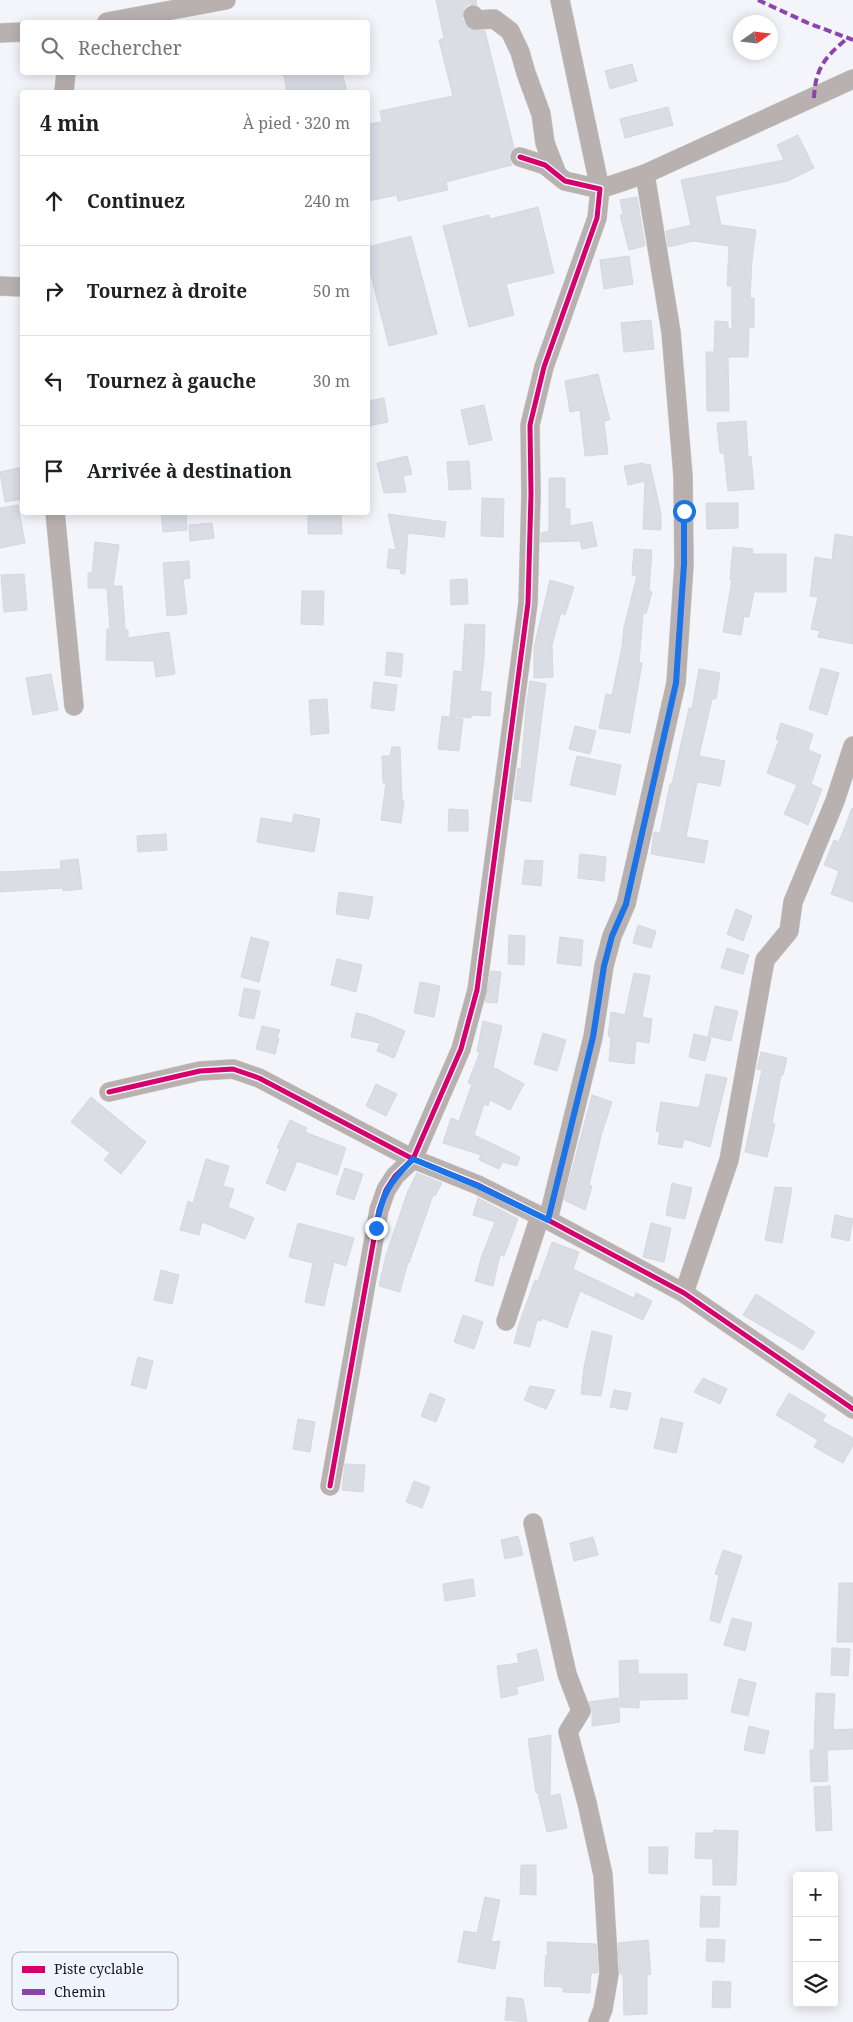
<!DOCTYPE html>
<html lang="fr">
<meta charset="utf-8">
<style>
body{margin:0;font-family:"Noto Serif",serif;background:#f2f2f2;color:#202124}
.controls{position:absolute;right:15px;bottom:15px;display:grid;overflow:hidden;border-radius:5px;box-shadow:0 2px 12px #0003}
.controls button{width:45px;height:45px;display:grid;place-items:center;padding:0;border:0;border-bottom:1px solid #e0e0e0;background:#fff;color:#202124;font:25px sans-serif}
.compass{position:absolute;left:733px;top:15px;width:45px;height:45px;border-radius:50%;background:#fff;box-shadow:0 2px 12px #0003;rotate:76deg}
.stop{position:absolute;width:15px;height:15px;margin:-11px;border:4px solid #1a73e8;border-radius:50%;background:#fff}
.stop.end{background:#1a73e8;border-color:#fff;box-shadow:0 1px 5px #0008}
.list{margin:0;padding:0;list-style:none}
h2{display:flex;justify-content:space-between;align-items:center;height:65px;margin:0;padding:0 20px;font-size:21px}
h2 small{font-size:16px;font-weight:400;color:#757577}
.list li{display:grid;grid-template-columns:32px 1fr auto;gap:15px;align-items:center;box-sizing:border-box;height:90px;padding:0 20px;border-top:1px solid #e0e0e0}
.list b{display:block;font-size:19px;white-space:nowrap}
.list em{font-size:16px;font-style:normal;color:#757577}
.icon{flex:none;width:28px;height:28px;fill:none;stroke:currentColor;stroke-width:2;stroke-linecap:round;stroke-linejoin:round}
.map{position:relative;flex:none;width:853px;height:2022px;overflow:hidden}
.search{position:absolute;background:#fff;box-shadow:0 2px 12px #0003;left:20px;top:20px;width:350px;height:55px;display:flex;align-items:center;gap:12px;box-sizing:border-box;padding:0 18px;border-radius:5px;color:#757577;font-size:19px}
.panel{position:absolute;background:#fff;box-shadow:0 2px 12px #0003;left:20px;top:90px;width:350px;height:425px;border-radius:5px}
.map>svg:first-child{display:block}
.building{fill:#dadde4;stroke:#d5d8de}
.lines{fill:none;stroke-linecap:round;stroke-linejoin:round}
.minor-casing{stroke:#d0d3d6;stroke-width:20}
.minor{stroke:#b9b1af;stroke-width:19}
.quiet{stroke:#8e44ad;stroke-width:4;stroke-dasharray:8 4;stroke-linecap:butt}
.cycleway-casing{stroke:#f0f4fd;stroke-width:8}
.cycleway{stroke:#d6006c;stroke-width:5}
.route{stroke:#1a73e8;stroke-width:6}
.key{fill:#f0f4fd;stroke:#afb2bb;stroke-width:1}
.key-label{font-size:14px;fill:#161921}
</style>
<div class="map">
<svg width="853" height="2022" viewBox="0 0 853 2022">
<rect width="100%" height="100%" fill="#f3f5fa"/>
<!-- building -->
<g class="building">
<polygon points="436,0 476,0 477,5 469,4 464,8 462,19 469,30 485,31 514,148 509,154 509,160 512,165 446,182 448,190 398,201 397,195 368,201 368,124 382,122 380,111 453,96 439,40 444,38"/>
<polygon points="632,64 637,81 610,89 605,71"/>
<polygon points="283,72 342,72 347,92 287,92"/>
<polygon points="668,107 673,125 625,138 620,119"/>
<polygon points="798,135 814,168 788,181 715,196 721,225 756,230 752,260 750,298 754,298 754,327 749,327 748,357 728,357 729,411 707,411 706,352 714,352 715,321 728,322 728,329 732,329 732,286 727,286 729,246 693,241 668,247 666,231 691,225 681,180 784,160 777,145"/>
<polygon points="637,197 645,246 629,250 620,215 623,214 620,200"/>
<polygon points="538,207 554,273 506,284 514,315 469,327 443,226 489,215 490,219"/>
<polygon points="411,236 437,334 389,346 368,264 368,247"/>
<polygon points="629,256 633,284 604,289 600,260"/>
<polygon points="651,320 654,349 624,352 621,323"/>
<polygon points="598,374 610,420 604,421 608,454 585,456 580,410 570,412 565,381"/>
<polygon points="384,398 388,422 368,426 368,401"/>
<polygon points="484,405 492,440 469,445 461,410"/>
<polygon points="746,421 748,457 751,456 754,489 728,491 724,453 720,453 717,423"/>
<polygon points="407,456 412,474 403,476 406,492 384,493 377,463"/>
<polygon points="469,461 471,489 449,490 447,462"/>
<polygon points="644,463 644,465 650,464 661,514 661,530 643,529 645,481 628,485 624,466"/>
<polygon points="22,467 22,499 5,502 0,472"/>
<polygon points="549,478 565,478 565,509 570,509 570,526 592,522 597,546 582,549 580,541 541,542 541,533 549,531"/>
<polygon points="482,498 504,499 503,537 481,536"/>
<polygon points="706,503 738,503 738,528 707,529"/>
<polygon points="18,505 25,543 0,548 0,508"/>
<polygon points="161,512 186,512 187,530 163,532"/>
<polygon points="308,512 341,512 342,534 308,534"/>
<polygon points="388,514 446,522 444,537 408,533 405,574 401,574 400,569 387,568 389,549 396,550"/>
<polygon points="212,523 214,538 190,541 189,525"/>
<polygon points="835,534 853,537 853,644 818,637 820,631 811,629 818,597 810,596 815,557 832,560"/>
<polygon points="95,542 119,545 113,586 122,586 125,629 128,630 128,638 169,632 175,674 156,677 154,661 106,660 107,629 110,629 107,588 88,588 88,573 92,573"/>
<polygon points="733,547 753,549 752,554 786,554 786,592 754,592 749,617 744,616 741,635 723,632 732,580 730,580"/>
<polygon points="634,549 652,550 649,591 652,592 646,614 643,613 639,663 642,663 630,733 599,728 606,694 612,695 622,647 624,627 637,576 632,575"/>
<polygon points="189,561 190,578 183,579 187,614 167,616 163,563"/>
<polygon points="24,574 27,610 4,612 1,575"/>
<polygon points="467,579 468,604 451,605 450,580"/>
<polygon points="550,580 574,587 565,615 561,613 552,645 553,677 534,678 534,647"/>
<polygon points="302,591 324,591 323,625 301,624"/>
<polygon points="465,624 485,625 484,658 480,691 491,692 490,716 471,715 471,718 450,716 454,671 462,672"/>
<polygon points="387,652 403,654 401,677 385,675"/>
<polygon points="821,668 839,673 827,715 809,709"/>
<polygon points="699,669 720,673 716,699 712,699 699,756 725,761 720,786 697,782 686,837 708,841 704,863 651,854 654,832 660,833 670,784 672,784 689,708 692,708"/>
<polygon points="51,674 58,710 33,715 26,678"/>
<polygon points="530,681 546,684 531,802 514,799 518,768 521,769 526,707"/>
<polygon points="374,682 397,685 394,711 371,708"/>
<polygon points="327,699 329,733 311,735 309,700"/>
<polygon points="442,716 463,719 459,751 438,749"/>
<polygon points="781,723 813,734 808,750 821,755 811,784 822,789 808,825 784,814 797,785 767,773 779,740 776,739"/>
<polygon points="575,726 596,731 590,754 569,749"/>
<polygon points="392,747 400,747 402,800 404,801 401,823 381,820 386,783 383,783 382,756 390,756"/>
<polygon points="577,756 621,765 615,795 570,785"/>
<polygon points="852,808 853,809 853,902 831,894 839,871 824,865 834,840 839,842"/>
<polygon points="449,809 468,810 468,831 448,831"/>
<polygon points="294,814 320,819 314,852 257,842 261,818 292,823"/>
<polygon points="166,834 167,850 138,852 137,836"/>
<polygon points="580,854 606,857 604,881 578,878"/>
<polygon points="78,859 82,889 63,891 63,888 0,892 0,872 61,869 60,861"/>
<polygon points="525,860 543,861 541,886 522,884"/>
<polygon points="339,892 373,897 369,919 336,914"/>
<polygon points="736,909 752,916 743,941 727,934"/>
<polygon points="638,925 656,931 651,948 633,943"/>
<polygon points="509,935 525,936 524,965 508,964"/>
<polygon points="251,937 269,942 259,982 241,977"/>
<polygon points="560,937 583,940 581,966 557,963"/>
<polygon points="727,948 749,955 743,974 721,968"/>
<polygon points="337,959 362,965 356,992 331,985"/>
<polygon points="491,971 501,972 497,1003 485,1002"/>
<polygon points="634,973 650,976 642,1017 652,1019 649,1043 636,1041 634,1064 609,1061 611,1037 608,1036 611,1012 625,1015"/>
<polygon points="420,982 440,986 434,1017 414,1013"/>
<polygon points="244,988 260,991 254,1019 239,1016"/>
<polygon points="715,1006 738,1011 731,1041 708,1036"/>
<polygon points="356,1013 369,1016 405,1031 394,1058 377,1051 380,1043 351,1037"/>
<polygon points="483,1021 502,1026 493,1067 524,1084 510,1110 490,1100 488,1106 484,1104 474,1135 520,1157 517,1166 502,1162 499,1169 479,1160 481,1155 443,1143 451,1118 459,1121 472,1084 468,1083 480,1052 477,1051"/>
<polygon points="262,1026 280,1030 277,1037 279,1038 275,1054 256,1049"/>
<polygon points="543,1033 566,1040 557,1071 534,1064"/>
<polygon points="694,1034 711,1038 705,1061 689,1057"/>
<polygon points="761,1052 787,1058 783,1075 781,1075 772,1123 775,1124 767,1157 745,1152 762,1070 757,1069"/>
<polygon points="706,1074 727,1078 710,1147 684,1139 682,1148 658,1144 660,1132 656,1131 661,1102 699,1108"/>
<polygon points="376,1084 397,1094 386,1116 366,1106"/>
<polygon points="592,1095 612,1102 601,1136 589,1185 592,1186 585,1210 564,1200"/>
<polygon points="91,1097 146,1142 121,1174 104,1160 110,1153 71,1122"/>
<polygon points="290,1120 307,1128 305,1132 346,1148 337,1175 297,1161 285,1191 266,1183 280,1149 277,1148"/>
<polygon points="206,1159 229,1166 223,1186 234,1189 228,1207 254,1218 245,1239 202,1222 199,1235 180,1230 188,1201 193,1203"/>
<polygon points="345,1168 363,1174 354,1200 336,1194"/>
<polygon points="417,1173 442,1183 435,1196 433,1195 409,1263 408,1262 400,1292 379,1286 386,1255 408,1191"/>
<polygon points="672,1183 692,1188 685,1219 666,1215"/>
<polygon points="775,1187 792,1188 782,1243 765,1240"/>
<polygon points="478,1198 518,1219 504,1256 500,1255 493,1286 475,1281 481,1258 495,1222 473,1215"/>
<polygon points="835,1215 853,1219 849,1241 831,1237"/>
<polygon points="298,1223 354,1238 346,1266 334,1262 324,1306 305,1302 313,1263 289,1257"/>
<polygon points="651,1223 671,1228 664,1262 643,1257"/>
<polygon points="552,1242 579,1252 573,1269 634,1298 636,1293 652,1301 643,1320 580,1291 567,1328 542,1318 541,1321 537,1320 530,1347 514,1343 520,1321 535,1280 538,1281"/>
<polygon points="161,1270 179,1275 172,1304 154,1300"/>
<polygon points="756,1294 815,1332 803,1350 743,1315"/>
<polygon points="463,1315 483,1322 474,1349 454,1342"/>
<polygon points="592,1331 612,1336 601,1396 581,1394 584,1367"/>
<polygon points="138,1357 153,1361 146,1389 131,1385"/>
<polygon points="703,1378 727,1389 720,1404 694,1392"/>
<polygon points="530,1386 555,1390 546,1409 524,1400"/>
<polygon points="614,1390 631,1393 627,1410 610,1407"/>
<polygon points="430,1393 445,1399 436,1422 421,1416"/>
<polygon points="789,1393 826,1415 822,1421 853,1438 853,1445 843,1463 814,1447 818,1440 776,1415"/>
<polygon points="661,1418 683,1423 676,1453 654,1448"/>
<polygon points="298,1419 315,1422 310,1452 293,1449"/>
<polygon points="345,1464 365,1465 363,1492 342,1490"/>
<polygon points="414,1481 430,1487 422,1508 406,1502"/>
<polygon points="518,1536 523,1555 505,1559 501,1540"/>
<polygon points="593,1537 598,1555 574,1561 570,1543"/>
<polygon points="723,1550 742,1556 720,1623 710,1620 719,1575 715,1574"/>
<polygon points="473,1579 475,1596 445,1601 443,1584"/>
<polygon points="839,1583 853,1583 853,1642 837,1642"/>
<polygon points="732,1618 752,1623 745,1651 724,1645"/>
<polygon points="832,1648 850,1649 848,1676 831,1675"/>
<polygon points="537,1649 544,1680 516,1687 518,1694 501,1698 497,1666 519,1663 517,1654"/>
<polygon points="638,1660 638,1674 687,1674 687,1699 639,1700 639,1708 620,1707 619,1661"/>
<polygon points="739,1679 756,1683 748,1716 731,1712"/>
<polygon points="816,1693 835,1694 833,1730 853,1729 853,1749 827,1750 828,1781 811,1782 810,1750 814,1750"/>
<polygon points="618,1698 620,1722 592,1726 592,1712 589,1702"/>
<polygon points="749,1726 769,1731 764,1754 744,1750"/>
<polygon points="551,1735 550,1796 560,1794 567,1828 547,1832 538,1793 536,1793 528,1739"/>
<polygon points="830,1786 832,1830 816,1831 814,1787"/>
<polygon points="714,1830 738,1831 736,1885 713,1885 713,1859 695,1858 696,1833 713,1833"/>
<polygon points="649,1847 668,1847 667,1874 649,1873"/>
<polygon points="521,1865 536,1865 536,1895 520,1894"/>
<polygon points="701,1896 720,1897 719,1927 700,1927"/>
<polygon points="485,1897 500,1900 491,1942 500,1941 495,1969 458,1962 464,1931 477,1933"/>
<polygon points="707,1939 725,1940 724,1962 706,1961"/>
<polygon points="648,1940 651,1974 647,1975 647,2014 624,2015 623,1974 620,1974 618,1943"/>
<polygon points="547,1942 596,1944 598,1973 591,1973 590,1993 563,1992 563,1987 544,1986 546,1955 548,1955"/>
<polygon points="713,1981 731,1982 730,2008 712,2007"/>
<polygon points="507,1997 523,1999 527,2022 505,2020"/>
</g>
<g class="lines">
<defs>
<g id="minor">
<polyline points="560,0 600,189 645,174 853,79"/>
<polyline points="473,15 475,20 494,19 510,31 520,52 526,73 541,114 545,143 557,174"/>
<polyline points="107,22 226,0"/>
<polyline points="0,33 22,32"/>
<polyline points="64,92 66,72"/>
<polyline points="0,286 22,287"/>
<polyline points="55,512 74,706"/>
<polyline points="109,1092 200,1071 233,1069 259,1078 413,1159 478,1185 548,1220 684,1293 853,1409"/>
<polyline points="548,1220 593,1037 604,966 612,936 626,904 676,683 684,564 683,476 671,332 645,174"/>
<polyline points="684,1293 729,1160 765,960 789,931 793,902 835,801 853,746"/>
<polyline points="506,1321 540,1216"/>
<polyline points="330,1486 379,1210 386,1190 395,1176 413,1159 461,1049 477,990 528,603 531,494 530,425 544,367 597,218 600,189 565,181 545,165 520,157"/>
<polyline points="533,1523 567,1674 581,1711 568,1732 587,1803 603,1875 609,1974 603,2009 598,2022"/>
</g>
</defs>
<!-- minor casing -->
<use href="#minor" class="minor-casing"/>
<!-- minor -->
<use href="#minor" class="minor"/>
<!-- quiet -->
<g class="quiet">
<polyline points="758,0 808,23 853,40"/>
<path d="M814,98C815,67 827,55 849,37"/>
</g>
<defs>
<g id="cycleway">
<polyline points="109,1092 200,1071 233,1069 259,1078 413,1159 478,1185 548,1220 684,1293 853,1409"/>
<polyline points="330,1486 379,1210 386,1190 395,1176 413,1159 461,1049 477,990 528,603 531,494 530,425 544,367 597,218 600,189 565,181 545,165 520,157"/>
</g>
</defs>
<!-- cycleway casing -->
<use href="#cycleway" class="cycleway-casing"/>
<!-- cycleway -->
<use href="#cycleway" class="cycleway"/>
</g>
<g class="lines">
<!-- route -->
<path class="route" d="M376,1228C382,1194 389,1183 413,1159L478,1186L548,1220L593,1037L604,966L612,936L626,904L676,683L684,564V511"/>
</g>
<!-- legend -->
<rect x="12" y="1952" width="166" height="58" rx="8" class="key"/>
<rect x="22" y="1966" width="23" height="7" fill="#d6006c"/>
<rect x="22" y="1989" width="23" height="6" fill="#8e44ad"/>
<g class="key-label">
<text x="54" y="1974">Piste cyclable</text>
<text x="54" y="1997">Chemin</text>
</g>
</svg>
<div class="controls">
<button>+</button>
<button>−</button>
<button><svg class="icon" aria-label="layers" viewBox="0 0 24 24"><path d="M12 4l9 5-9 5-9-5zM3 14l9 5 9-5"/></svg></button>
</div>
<svg class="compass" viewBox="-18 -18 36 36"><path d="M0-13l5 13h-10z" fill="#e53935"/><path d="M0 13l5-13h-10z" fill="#757577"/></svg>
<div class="stop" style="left:684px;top:511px"></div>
<div class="stop end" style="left:376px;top:1228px"></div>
<div class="search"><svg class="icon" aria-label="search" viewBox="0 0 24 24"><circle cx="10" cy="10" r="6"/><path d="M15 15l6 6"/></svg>Rechercher</div>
<section class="panel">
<h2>4 min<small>À pied · 320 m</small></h2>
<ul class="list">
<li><svg class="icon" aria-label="ahead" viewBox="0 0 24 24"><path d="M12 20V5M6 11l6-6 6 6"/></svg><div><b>Continuez</b></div><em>240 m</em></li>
<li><svg class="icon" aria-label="right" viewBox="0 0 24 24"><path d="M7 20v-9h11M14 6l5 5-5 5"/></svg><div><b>Tournez à droite</b></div><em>50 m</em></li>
<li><svg class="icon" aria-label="left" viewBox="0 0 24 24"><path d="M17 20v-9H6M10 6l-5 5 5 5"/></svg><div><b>Tournez à gauche</b></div><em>30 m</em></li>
<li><svg class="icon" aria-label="arrive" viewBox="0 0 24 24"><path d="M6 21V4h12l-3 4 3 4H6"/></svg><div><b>Arrivée à destination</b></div></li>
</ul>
</section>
</div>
